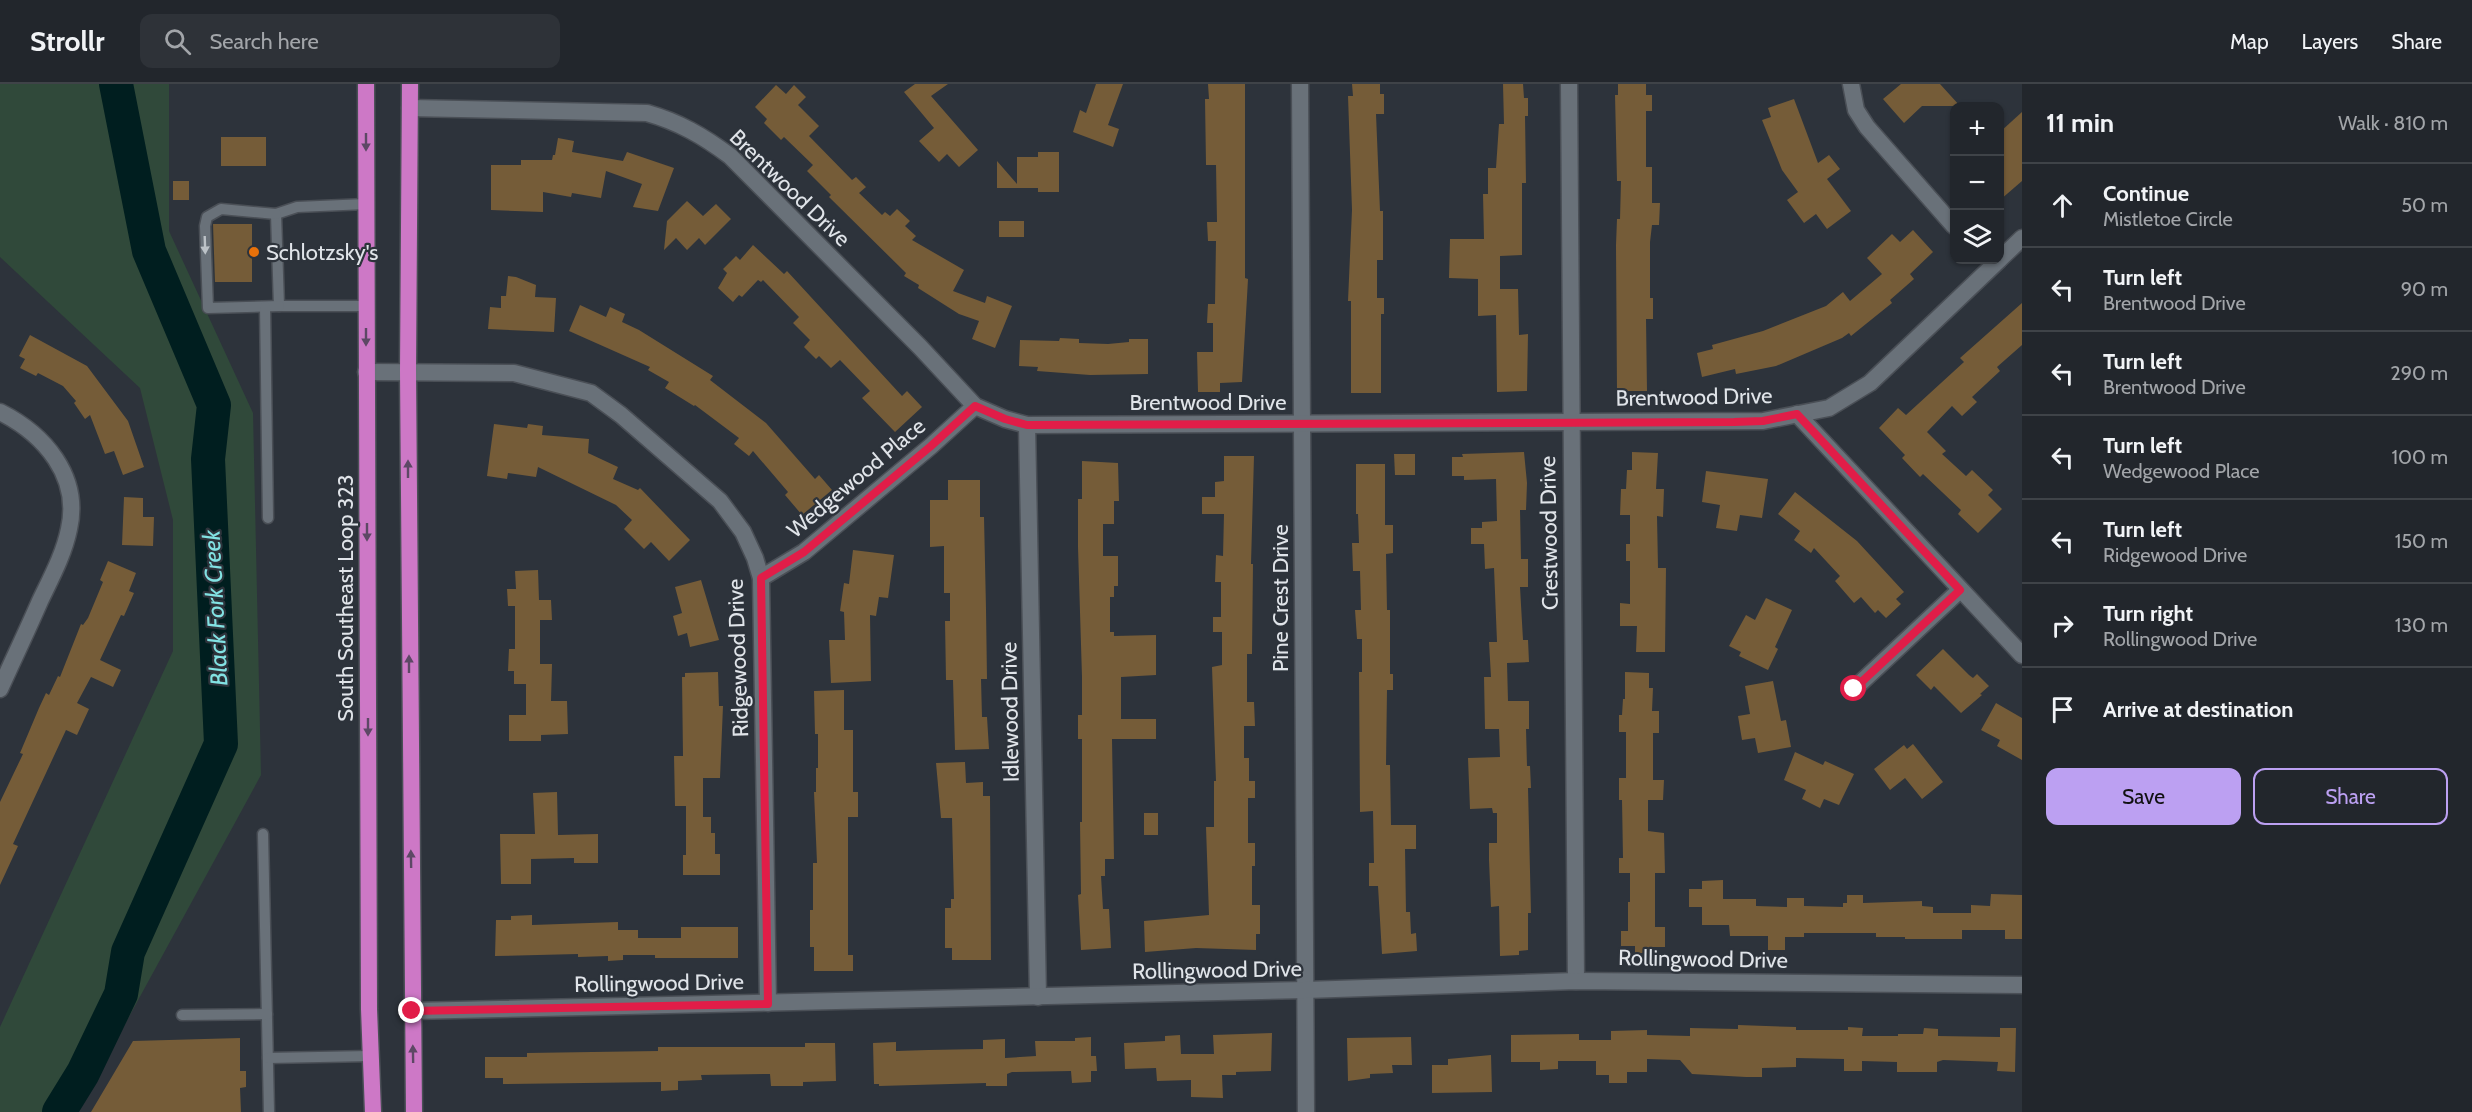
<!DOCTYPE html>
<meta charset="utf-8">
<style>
body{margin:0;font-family:Cabin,sans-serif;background:#2e3238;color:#f1f3f6}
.controls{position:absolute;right:18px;top:18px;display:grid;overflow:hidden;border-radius:12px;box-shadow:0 2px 4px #0004}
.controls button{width:54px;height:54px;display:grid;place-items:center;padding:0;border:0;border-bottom:2px solid #3f4348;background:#22262c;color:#f1f3f6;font:30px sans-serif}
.stop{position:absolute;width:18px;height:18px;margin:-14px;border:4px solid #e11d48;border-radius:50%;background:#fff}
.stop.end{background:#e11d48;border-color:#fff;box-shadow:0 2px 6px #0008}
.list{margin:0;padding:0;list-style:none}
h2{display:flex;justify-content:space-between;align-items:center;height:78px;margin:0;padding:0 24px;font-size:26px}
h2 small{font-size:20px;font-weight:400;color:#a2a5a9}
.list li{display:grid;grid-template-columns:39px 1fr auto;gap:18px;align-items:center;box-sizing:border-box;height:84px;padding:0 24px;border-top:2px solid #3f4348}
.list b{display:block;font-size:22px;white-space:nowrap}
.list p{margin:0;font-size:20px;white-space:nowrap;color:#a2a5a9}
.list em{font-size:20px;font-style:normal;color:#a2a5a9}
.actions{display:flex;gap:12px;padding:18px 24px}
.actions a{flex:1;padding:14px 0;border:2px solid #bca0f2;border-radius:12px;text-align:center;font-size:21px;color:#bca0f2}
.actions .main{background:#bca0f2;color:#111}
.icon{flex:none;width:33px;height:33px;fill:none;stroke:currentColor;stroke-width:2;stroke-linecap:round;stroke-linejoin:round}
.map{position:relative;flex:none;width:2022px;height:1028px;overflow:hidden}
header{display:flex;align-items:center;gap:36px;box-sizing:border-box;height:84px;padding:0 30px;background:#22262c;border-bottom:2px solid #3f4348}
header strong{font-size:28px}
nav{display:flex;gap:33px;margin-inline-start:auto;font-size:21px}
.search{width:420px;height:54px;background:#2e3238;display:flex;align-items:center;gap:15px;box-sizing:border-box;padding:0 21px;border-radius:12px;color:#a2a5a9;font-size:22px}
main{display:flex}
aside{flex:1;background:#22262c}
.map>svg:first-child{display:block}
.green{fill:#30493a}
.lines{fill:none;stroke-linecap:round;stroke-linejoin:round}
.river{stroke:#001e1f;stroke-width:34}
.building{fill:#755c38}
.service-casing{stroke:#4a4f56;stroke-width:13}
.minor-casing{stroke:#4a4f56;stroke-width:19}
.trunk-casing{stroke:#4a4f56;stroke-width:19}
.service{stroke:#697179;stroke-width:10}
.minor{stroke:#697179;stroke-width:16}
.trunk{stroke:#cd78c6;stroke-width:16}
.oneway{fill:#5d4865}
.oneway2{fill:#bcc2c7}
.route{stroke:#e11d48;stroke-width:8}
.food-dot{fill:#e8710a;stroke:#2d333b;stroke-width:2}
.labels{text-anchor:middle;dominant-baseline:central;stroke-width:4.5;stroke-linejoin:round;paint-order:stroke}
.street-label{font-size:22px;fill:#e0e4e9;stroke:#2d333b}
.poi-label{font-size:22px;fill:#e0e4e9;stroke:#2d333b;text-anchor:start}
.water-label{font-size:24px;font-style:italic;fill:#82e2e3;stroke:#2d333b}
</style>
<header>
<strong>Strollr</strong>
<div class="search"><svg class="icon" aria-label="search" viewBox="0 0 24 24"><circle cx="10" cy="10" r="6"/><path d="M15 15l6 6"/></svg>Search here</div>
<nav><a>Map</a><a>Layers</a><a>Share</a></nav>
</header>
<main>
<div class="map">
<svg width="2022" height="1028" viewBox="0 0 2022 1028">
<rect width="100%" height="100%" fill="#2d333b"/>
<!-- green -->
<polygon class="green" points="0,0 169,0 169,147 253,329 261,691 77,1028 0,1028 0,943 173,567 173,436 140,304 0,173"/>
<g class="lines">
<!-- river -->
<polyline class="river" points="59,1028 83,989 121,910 128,868 221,660 208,375 214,321 149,167 116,0"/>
</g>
<!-- building -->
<g class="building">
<polygon points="915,0 948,0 931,12 978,66 959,83 947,70 939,78 919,57 934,44 904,8"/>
<polygon points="1096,0 1123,0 1108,41 1119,45 1113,63 1073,48 1080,26 1086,29"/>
<polygon points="1208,0 1245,0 1245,194 1248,195 1247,213 1242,298 1220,299 1220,308 1198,308 1197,268 1213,268 1213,239 1207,239 1208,220 1215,220 1216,157 1208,157 1207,138 1217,138 1216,81 1206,81 1205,15 1209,15"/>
<polygon points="1352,0 1380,0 1380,10 1384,10 1384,30 1376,30 1380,127 1383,127 1383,176 1377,176 1377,214 1384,214 1384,230 1381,230 1381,309 1351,309 1351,217 1348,217 1352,126 1348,12 1353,12"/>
<polygon points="1503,0 1523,0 1524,14 1528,14 1528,32 1525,32 1526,99 1522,99 1522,171 1500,172 1500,205 1518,205 1519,251 1528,250 1527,307 1497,308 1496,231 1478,232 1478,195 1449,194 1450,155 1484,155 1483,110 1488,110 1488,84 1496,84 1499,40 1504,40"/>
<polygon points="1618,0 1646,0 1646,11 1652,11 1652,27 1646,27 1646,83 1652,83 1652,119 1660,119 1659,141 1652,141 1650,158 1650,214 1653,214 1653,235 1646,235 1647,307 1617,307 1616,161 1617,135 1620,135 1621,97 1617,97 1615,11 1618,11"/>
<polygon points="1901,0 1940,0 1960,22 1922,22 1904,39 1883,15"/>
<polygon points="776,1 786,10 794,1 806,13 798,21 819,42 809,52 852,96 856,93 866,103 859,109 882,131 885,128 890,132 897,125 910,137 905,142 916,152 912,156 964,186 953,207 985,219 987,212 1012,222 995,264 972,255 979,237 959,230 918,204 919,201 904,192 906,189 829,113 831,111 807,87 813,81 784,53 781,56 764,39 767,35 755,23"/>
<polygon points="1794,15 1818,79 1829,71 1840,85 1827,95 1851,127 1827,145 1816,130 1804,139 1787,116 1798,108 1782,86 1762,36 1771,33 1768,24"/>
<polygon points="2022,28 2022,97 2000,116 2000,48"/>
<rect x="221" y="53" width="45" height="29"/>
<polygon points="558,54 574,57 572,68 623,77 627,68 674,84 658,127 633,123 642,100 606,87 601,114 572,109 571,113 543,108 543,128 491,126 491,81 521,81 521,76 552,76 553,71 555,71"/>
<polygon points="1038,68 1059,68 1059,108 1038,108 1038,104 997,104 997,77 1017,100 1017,73 1038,73"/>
<rect x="173" y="97" width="16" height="19"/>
<polygon points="687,117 703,132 716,120 731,135 705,161 699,154 687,166 676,154 664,166 667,137"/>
<rect x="999" y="137" width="25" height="16"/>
<polygon points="213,140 252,140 252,198 215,198"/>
<polygon points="1913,146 1933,168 1910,190 1914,195 1890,216 1892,219 1851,252 1849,249 1842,254 1776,282 1736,290 1735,285 1702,293 1697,269 1713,265 1712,261 1763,247 1826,222 1843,208 1850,217 1882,190 1867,174 1892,150 1900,158"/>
<polygon points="753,161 784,190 787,187 902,312 907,307 922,323 895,348 862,314 870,307 840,276 831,284 819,272 816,275 804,263 810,256 793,239 799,233 763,196 761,198 758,196 742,213 739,211 733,218 718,204 727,189 723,185 736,172 740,176"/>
<polygon points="508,192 516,193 536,201 535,213 556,214 554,248 488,245 490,223 501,224 501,212 506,212"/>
<polygon points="2022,219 2022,261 1997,283 2000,287 1972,313 1977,318 1962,332 1952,322 1927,348 1946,367 1942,370 1966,392 1972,386 1993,406 1988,411 2002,425 1978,449 1958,430 1961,426 1923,390 1920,393 1902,374 1905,371 1879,344 1898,324 1906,331 1964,278 1960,274"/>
<polygon points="580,221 606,233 610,223 625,230 622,238 639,246 713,292 710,296 766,339 815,395 819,391 832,406 802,431 785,411 788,408 753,367 749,372 734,360 739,354 695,321 694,322 665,304 669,298 648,286 650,283 569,247"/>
<polygon points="30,251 87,282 128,337 144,383 123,391 114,367 105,370 90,331 85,335 74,319 76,317 63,302 38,289 36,292 20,284 25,275 19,272"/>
<polygon points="1060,254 1079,255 1079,259 1108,260 1129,258 1129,255 1148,255 1148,290 1090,291 1037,287 1038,283 1019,282 1020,256 1059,257"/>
<polygon points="494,340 527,344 528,340 543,342 542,351 589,355 588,369 618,383 613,395 638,406 640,404 690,456 669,477 651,458 644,465 624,445 632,436 616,421 538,383 536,393 508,389 507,395 487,392"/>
<polygon points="1524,368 1527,399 1526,426 1520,426 1521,475 1528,475 1528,503 1520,503 1523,556 1528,556 1529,578 1507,579 1508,617 1529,617 1529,645 1526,645 1527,682 1530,682 1531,704 1528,704 1531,829 1528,829 1528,866 1519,867 1519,871 1500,872 1499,822 1491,823 1489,776 1489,759 1497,759 1497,729 1493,729 1492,724 1470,725 1468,674 1500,673 1499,645 1485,645 1484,593 1491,593 1489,558 1497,558 1494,484 1485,485 1484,460 1471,460 1471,444 1482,444 1482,438 1497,437 1496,395 1464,396 1464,392 1452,392 1452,373 1463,373 1462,370"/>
<polygon points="1632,368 1658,369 1656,405 1664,405 1663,433 1657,432 1658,484 1666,484 1665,568 1636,568 1637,542 1620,542 1620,519 1630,520 1630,477 1626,477 1626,460 1630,460 1630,431 1620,431 1621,405 1626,405 1627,386 1632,386"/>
<polygon points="1394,370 1415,370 1415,391 1395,391"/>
<polygon points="1224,372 1254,372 1251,480 1253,480 1252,570 1247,570 1247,618 1254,618 1255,642 1244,642 1244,674 1249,674 1249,697 1255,697 1255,714 1248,714 1248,759 1255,759 1255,782 1252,782 1252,821 1260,821 1260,850 1256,850 1256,866 1196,864 1145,868 1144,837 1209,831 1206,743 1214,743 1214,697 1216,697 1212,583 1222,581 1222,548 1213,548 1213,533 1221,533 1221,498 1215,498 1216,471 1223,472 1224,430 1202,430 1202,413 1215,413 1215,398 1224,397"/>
<polygon points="1082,377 1118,379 1119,417 1114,417 1114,440 1103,440 1103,472 1118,472 1118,502 1114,502 1114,513 1110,513 1110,548 1114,548 1114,552 1156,551 1156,591 1121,593 1121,635 1156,635 1156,655 1112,655 1114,775 1105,775 1105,792 1101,792 1103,825 1109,825 1111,864 1081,866 1078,811 1081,810 1080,738 1082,738 1082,655 1078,655 1078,631 1082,631 1082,593 1078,463 1078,415 1082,415"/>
<polygon points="1356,380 1385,380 1385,441 1393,441 1393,469 1386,470 1387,526 1390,526 1390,590 1393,590 1393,606 1387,606 1386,681 1390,681 1391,741 1416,741 1416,765 1405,765 1406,828 1410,828 1411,850 1416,849 1417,867 1382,870 1378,802 1369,802 1369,779 1374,779 1373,727 1360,728 1359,588 1362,588 1362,555 1357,555 1355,526 1361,526 1360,487 1353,487 1352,459 1359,459 1358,430 1356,430"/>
<polygon points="1706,387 1768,395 1762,434 1740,431 1737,447 1716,444 1720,421 1702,418"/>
<polygon points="948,396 980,396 980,433 984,433 986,525 987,595 981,595 982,633 987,633 989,665 955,666 953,596 946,596 945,537 950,537 950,509 944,509 944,462 930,463 930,416 948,416"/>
<polygon points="1795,408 1857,457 1904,508 1896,515 1901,520 1886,534 1878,526 1875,529 1861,513 1854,519 1835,497 1840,492 1814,464 1811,469 1794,456 1800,447 1778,430"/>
<polygon points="124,413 143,414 143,433 154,433 153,462 122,461"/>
<polygon points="853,466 894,471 888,514 879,513 876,532 870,531 871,597 831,599 829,556 845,556 844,528 840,527 844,499 849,500"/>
<polygon points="108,477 136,489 129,507 134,509 124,532 121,531 100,576 121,586 113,603 91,593 77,619 89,625 77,651 66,646 13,760 18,762 0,801 0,718 23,670 20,669 39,624 46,609 49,611 58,592 60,593 81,540 83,541 88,534 103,498 100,496"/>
<polygon points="538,486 539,516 551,516 552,536 540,536 540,580 552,580 551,617 567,617 568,650 541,651 541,657 509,657 509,631 526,631 526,600 514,600 514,587 508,587 509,565 515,565 515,522 508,522 507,505 516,505 515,487"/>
<polygon points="701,496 719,556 690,563 687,549 678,552 673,532 682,529 675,503"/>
<polygon points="1766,514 1792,526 1775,563 1778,565 1768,586 1739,572 1741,568 1729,562 1746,531 1755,536"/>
<polygon points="1943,565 1969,591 1973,594 1977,590 1989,602 1980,610 1982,611 1961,629 1934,602 1931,606 1916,591"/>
<polygon points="718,588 719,622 723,622 720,694 703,694 703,733 711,733 711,749 715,749 715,770 720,770 720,791 683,791 683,771 686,771 686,722 675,722 674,672 683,672 682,593 685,593 685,589"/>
<polygon points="1625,588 1649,589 1649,604 1653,604 1652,627 1659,627 1659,649 1653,649 1653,696 1664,696 1663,716 1648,716 1648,747 1664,749 1665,789 1655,789 1655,843 1665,843 1665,863 1653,863 1653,869 1635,869 1635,862 1621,862 1621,847 1628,847 1628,818 1630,818 1630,789 1619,789 1619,774 1623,774 1622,716 1619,716 1619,694 1626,694 1626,648 1619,648 1619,631 1622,631 1623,615 1625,615"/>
<polygon points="1773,597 1781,637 1786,636 1791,663 1758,669 1755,654 1742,656 1738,632 1750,630 1745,602"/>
<polygon points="844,606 844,646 853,646 853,708 858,708 858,733 848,733 848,871 853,871 853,887 814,887 814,863 810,863 810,826 813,826 813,779 817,779 814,708 816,708 816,684 818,684 818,650 815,650 814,607"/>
<polygon points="1996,619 2022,634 2022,676 1997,662 2000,656 1981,646"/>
<polygon points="1913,660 1943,698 1922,715 1905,694 1890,706 1874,685 1904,661 1907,665"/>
<polygon points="1795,668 1823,681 1825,677 1854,690 1839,721 1824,715 1820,724 1802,715 1806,706 1784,696"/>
<polygon points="965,678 966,699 983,698 983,712 990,712 991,876 952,876 952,864 945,864 945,824 951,824 951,815 954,815 952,734 941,734 936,679"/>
<polygon points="557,708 558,751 598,750 598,779 574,779 574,774 531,775 531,800 501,800 500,750 535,750 533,709"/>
<rect x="1144" y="729" width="14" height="22"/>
<polygon points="1723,796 1723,815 1756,815 1756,822 1787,823 1787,814 1804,814 1804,822 1843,823 1843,819 1847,819 1847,811 1863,811 1863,819 1922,817 1922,822 1933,823 1933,829 1971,829 1971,821 1990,822 1991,810 2022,811 2022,855 2005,855 2005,846 1962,846 1962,855 1905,855 1905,853 1876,853 1876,849 1804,849 1804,853 1785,853 1785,866 1768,866 1768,852 1730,852 1729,841 1702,841 1702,823 1689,823 1689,805 1702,805 1702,797"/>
<polygon points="532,831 532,841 618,838 618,846 638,846 638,854 681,854 681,843 738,843 738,874 655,874 655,871 623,871 623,876 608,877 608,872 578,873 578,870 495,872 496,836 511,836 511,832"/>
<polygon points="1738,941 1796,943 1796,946 1848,946 1848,943 1863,944 1862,952 1898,952 1898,950 1923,950 1924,944 1938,945 1938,952 2000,953 2000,944 2016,944 2015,988 1997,987 1998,978 1943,976 1937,978 1937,988 1897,988 1897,978 1862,977 1862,987 1844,987 1844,975 1796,974 1796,983 1762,984 1762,993 1746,993 1692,990 1680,976 1647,975 1647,988 1627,988 1627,999 1609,999 1609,991 1596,991 1596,977 1558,977 1558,985 1540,986 1540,978 1511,978 1511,951 1579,950 1579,956 1611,956 1611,947 1647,946 1647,951 1690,952 1690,944 1738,945"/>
<polygon points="1272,949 1271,987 1236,988 1236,991 1222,991 1223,1014 1191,1013 1191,996 1157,997 1156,984 1125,985 1124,959 1165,957 1165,952 1180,951 1181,970 1214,970 1213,951"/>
<polygon points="1091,953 1091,972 1096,972 1097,987 1091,987 1091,998 1072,999 1071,987 1012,988 1007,990 1007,1002 986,1002 986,999 879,1002 879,1000 874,1000 873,959 896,958 896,967 928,966 983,965 983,956 1005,955 1005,974 1036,972 1035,957 1075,957 1075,954"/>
<polygon points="1411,953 1412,981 1392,981 1393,989 1370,990 1370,994 1348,997 1347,954"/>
<polygon points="240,954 240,987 246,987 246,1003 240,1004 241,1028 91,1028 133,957"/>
<polygon points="805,959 835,959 836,997 803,998 803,1002 771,1002 770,990 701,991 702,996 678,997 678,1006 661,1007 661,998 503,1000 503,994 485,994 485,973 527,973 527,969 658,967 658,963 805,963"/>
<polygon points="1491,971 1492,1008 1432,1009 1432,981 1448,981 1448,975"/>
</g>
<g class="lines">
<defs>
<g id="service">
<polyline points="366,120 297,123 276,130 279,222 366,222"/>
<polyline points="276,130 221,125 207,133 205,142 208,224 279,222"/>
<polyline points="265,223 268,434"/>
<polyline points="263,750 269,1028"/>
<polyline points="182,931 267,930"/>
<polyline points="268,974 370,972"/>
</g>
<g id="minor">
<polyline points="1300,0 1306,1028"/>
<polyline points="1569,0 1576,897"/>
<polyline points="1851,0 1856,26 1867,43 1954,142"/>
<path d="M410,24L647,29C679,38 703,52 730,72L920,263L975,322L1005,335L1027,341L1763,337L1829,324L1870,299L1999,176"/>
<polyline points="2000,175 2022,154"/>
<polyline points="366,288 514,289 591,309 621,331 720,417 743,448 755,474 761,494 768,919"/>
<path d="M0,328C44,350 81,392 69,445C64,470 51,494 40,517C27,547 13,576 0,605"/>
<polyline points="1797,330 2022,571"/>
<polyline points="1027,341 1038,913"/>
<polyline points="761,494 804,468 931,362 975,322"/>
<polyline points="1854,605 1960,506"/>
<polyline points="412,927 1305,906 1576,897 2022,901"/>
</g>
<g id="trunk">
<polyline points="366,0 369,925 373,1028"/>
<polyline points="410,0 408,287 414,1028"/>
</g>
</defs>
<!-- service casing -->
<use href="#service" class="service-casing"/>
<!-- minor casing -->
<use href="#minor" class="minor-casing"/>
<!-- trunk casing -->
<use href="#trunk" class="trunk-casing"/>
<!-- service -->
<use href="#service" class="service"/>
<!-- minor -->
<use href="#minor" class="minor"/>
<!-- trunk -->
<use href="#trunk" class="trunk"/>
</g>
<!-- one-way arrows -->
<defs><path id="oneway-solid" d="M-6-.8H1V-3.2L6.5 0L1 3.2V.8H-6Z" transform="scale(1.5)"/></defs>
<g class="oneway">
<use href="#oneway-solid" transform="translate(366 58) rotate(90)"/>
<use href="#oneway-solid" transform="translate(366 253) rotate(90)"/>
<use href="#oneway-solid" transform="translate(408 385) rotate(-90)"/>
<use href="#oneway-solid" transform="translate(367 448) rotate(90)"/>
<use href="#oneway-solid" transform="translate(409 580) rotate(-90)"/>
<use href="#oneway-solid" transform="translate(368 643) rotate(90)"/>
<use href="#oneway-solid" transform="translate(411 775) rotate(-91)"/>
<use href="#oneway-solid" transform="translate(413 970) rotate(-91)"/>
</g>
<use class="oneway2" href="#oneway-solid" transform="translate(205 161) rotate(88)"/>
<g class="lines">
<!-- route -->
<polyline class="route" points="412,927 768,920 761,494 804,468 931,362 975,322 1005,335 1027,341 1734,338 1763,337 1797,330 1960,506 1854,605"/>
</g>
<!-- markers -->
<circle class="food-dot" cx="254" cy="168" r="6"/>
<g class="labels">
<!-- street labels -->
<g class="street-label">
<text transform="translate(790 104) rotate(44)">Brentwood Drive</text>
<text transform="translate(1694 313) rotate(-1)">Brentwood Drive</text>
<text x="1208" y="318">Brentwood Drive</text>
<text transform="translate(856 394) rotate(-40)">Wedgewood Place</text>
<text transform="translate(1549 449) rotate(-91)">Crestwood Drive</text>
<text transform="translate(345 514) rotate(-90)">South Southeast Loop 323</text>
<text transform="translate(1280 514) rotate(-90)">Pine Crest Drive</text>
<text transform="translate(738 574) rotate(-92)">Ridgewood Drive</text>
<text transform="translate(1010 628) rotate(-91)">Idlewood Drive</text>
<text transform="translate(1703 875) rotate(1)">Rollingwood Drive</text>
<text transform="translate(1217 886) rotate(-1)">Rollingwood Drive</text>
<text transform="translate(659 899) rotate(-1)">Rollingwood Drive</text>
</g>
<!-- poi labels -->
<g class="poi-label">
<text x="266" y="168">Schlotzsky's</text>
</g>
<!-- water labels -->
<g class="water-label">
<text transform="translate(215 524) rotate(-93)">Black Fork Creek</text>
</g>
</g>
</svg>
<div class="controls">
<button>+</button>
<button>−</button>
<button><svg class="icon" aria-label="layers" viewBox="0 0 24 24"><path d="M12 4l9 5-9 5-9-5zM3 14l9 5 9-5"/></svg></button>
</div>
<div class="stop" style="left:1854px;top:605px"></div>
<div class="stop end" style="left:412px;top:927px"></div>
</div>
<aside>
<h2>11 min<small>Walk · 810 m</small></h2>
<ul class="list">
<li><svg class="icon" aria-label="ahead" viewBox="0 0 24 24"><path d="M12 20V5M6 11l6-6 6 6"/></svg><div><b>Continue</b><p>Mistletoe Circle</p></div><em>50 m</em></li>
<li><svg class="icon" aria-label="left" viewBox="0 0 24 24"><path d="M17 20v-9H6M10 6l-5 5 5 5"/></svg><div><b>Turn left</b><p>Brentwood Drive</p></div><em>90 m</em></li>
<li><svg class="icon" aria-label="left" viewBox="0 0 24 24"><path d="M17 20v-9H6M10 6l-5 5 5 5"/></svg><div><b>Turn left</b><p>Brentwood Drive</p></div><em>290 m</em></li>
<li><svg class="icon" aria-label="left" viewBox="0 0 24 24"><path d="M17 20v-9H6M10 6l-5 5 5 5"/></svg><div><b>Turn left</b><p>Wedgewood Place</p></div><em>100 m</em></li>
<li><svg class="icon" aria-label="left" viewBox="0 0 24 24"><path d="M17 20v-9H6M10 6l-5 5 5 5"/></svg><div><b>Turn left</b><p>Ridgewood Drive</p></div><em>150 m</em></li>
<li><svg class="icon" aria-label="right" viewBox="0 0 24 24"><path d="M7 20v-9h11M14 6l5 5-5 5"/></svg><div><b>Turn right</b><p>Rollingwood Drive</p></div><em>130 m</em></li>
<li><svg class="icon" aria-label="arrive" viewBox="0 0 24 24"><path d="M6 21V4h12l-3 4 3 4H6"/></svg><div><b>Arrive at destination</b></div></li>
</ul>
<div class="actions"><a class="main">Save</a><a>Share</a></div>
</aside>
</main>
